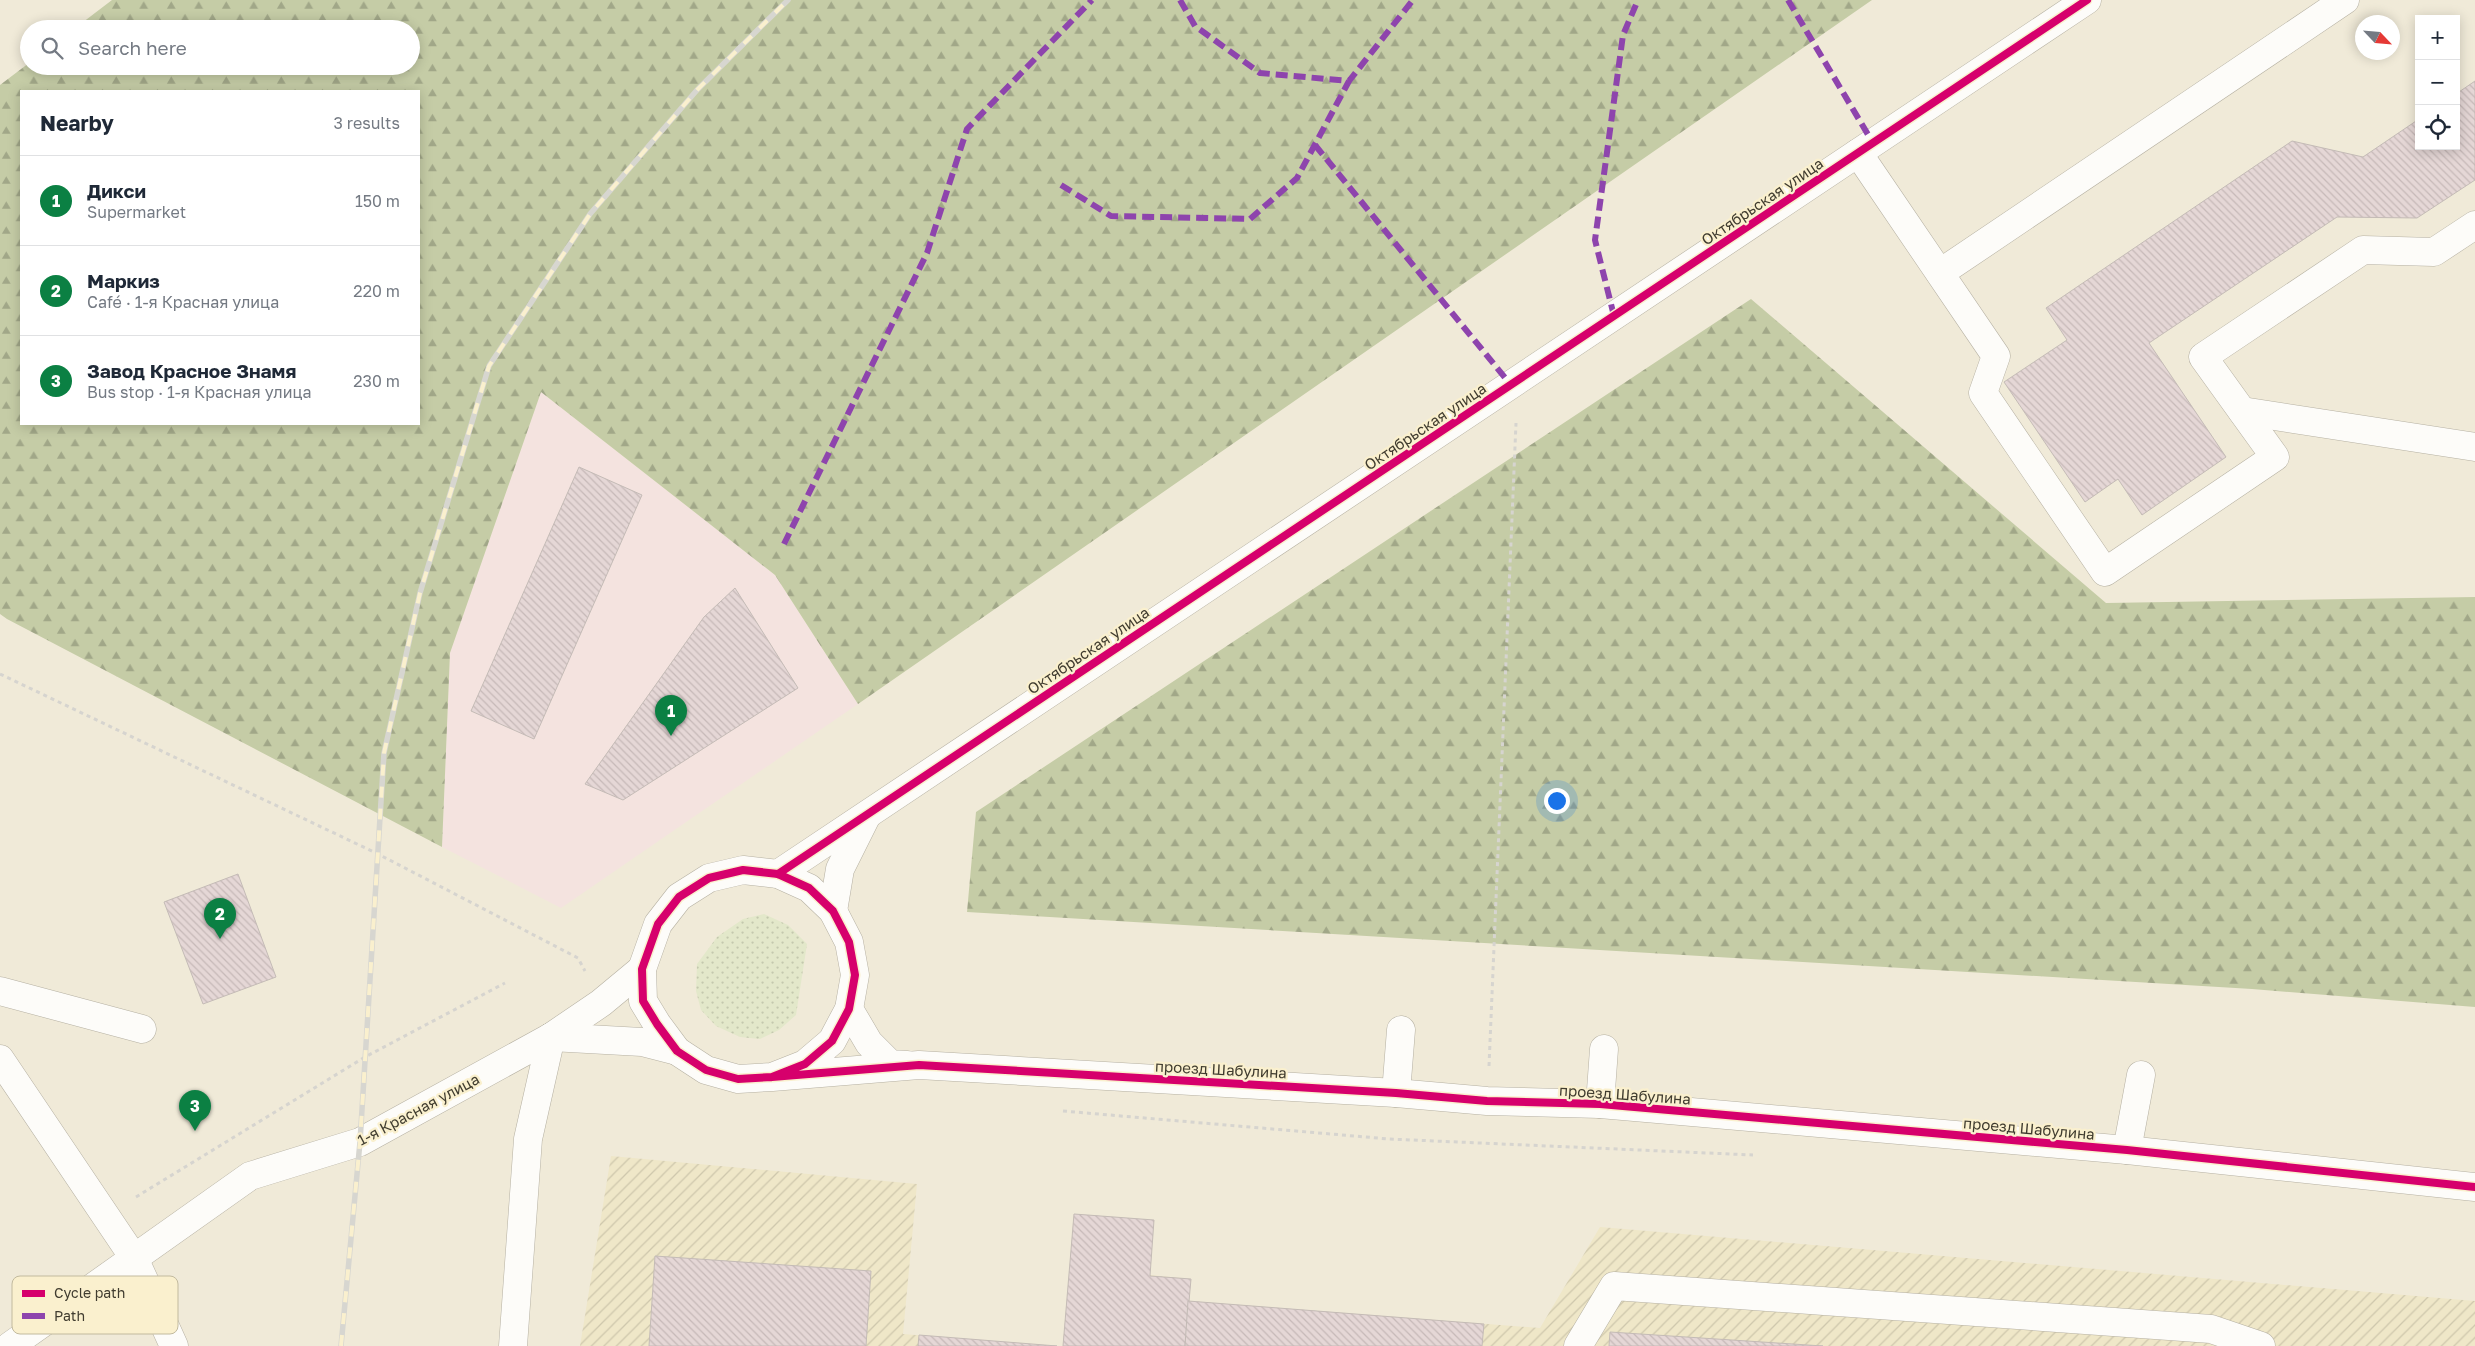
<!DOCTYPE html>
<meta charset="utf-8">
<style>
body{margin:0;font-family:"Golos Text",sans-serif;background:#f2f2f3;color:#1f2937}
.controls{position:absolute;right:15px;top:15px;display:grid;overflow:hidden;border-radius:0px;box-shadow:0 2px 12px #0003}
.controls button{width:45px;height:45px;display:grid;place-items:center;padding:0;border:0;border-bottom:1px solid #e0e1e3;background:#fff;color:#1f2937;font:25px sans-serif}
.compass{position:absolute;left:2355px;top:15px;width:45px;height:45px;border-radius:50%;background:#fff;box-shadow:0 2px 12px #0003;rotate:116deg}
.you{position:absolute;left:1556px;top:800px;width:18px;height:18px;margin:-12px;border:4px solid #fff;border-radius:50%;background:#1a73e8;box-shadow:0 0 0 8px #1a73e833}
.badge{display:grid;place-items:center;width:32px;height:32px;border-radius:50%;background:#0b8043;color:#fff;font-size:16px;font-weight:700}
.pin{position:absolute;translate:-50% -41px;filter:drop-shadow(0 1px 2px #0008)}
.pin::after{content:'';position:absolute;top:26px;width:18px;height:15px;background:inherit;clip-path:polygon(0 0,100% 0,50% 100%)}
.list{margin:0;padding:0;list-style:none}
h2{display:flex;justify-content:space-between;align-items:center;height:65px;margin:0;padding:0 20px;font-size:21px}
h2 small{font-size:16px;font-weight:400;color:#747a83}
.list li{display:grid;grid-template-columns:32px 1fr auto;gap:15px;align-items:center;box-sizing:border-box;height:90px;padding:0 20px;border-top:1px solid #e0e1e3}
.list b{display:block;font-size:19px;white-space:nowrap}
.list p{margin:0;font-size:16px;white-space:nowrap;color:#747a83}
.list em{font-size:16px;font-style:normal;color:#747a83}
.icon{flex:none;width:28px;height:28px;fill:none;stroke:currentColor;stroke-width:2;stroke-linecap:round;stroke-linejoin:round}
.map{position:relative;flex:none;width:2475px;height:1346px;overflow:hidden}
.search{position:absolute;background:#fff;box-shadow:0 2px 12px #0003;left:20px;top:20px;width:400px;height:55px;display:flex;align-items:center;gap:12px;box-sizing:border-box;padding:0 18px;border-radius:28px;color:#747a83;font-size:19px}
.panel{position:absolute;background:#fff;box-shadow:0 2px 12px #0003;left:20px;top:90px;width:400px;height:335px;border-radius:0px}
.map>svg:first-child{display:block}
.commercial{fill:#f4e3df}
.industrial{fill:url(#industrial-furrows)}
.green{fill:url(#green-dots)}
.forest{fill:url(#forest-firs);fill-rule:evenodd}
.building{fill:url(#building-back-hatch);stroke:#c4bbb6}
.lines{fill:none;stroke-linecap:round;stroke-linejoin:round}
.minor-casing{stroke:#b5b0a2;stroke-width:29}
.path{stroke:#d6d4cf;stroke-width:3;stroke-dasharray:4 4;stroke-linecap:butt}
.minor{stroke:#fdfcf9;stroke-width:28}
.rail-casing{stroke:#d7d6d0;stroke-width:5.5}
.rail{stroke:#faf0ce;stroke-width:4;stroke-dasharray:11;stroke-linecap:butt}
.quiet{stroke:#8e44ad;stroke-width:6;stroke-dasharray:12 6;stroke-linecap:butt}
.cycleway-casing{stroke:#faf0ce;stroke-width:11}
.cycleway{stroke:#d6006c;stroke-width:8}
.labels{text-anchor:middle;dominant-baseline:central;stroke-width:4.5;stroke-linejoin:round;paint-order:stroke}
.street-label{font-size:15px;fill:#403c2f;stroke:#faf0ce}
.key{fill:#faf0ce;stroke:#c2ba9e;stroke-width:1}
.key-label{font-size:14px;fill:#403c2f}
</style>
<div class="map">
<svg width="2475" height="1346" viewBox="0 0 2475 1346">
<defs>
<pattern id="industrial-furrows" width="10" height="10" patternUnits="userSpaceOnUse" patternTransform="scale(1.25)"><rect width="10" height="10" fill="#efe7c8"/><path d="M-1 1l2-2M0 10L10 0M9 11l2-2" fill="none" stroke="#cec7ac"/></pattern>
<pattern id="green-dots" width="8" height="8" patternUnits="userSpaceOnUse" patternTransform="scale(1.25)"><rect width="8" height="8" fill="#e3e8ca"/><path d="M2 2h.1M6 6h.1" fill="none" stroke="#c4c8ae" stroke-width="1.8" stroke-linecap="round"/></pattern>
<pattern id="forest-firs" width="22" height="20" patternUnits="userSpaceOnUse" patternTransform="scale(1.25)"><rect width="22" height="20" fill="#c5cca6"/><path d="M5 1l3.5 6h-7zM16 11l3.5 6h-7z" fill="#a1a788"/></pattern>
<pattern id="building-back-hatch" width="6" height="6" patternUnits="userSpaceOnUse" patternTransform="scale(1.25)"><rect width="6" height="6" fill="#e5d7d6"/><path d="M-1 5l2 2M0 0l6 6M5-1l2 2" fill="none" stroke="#c6b9b8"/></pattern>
</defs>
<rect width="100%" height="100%" fill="#f0ead8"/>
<!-- commercial -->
<polygon class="commercial" points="541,392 775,575 858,704 561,908 442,847 450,653"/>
<!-- industrial -->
<g class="industrial">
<polygon points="611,1156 917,1184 903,1334 1057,1346 580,1346"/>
<polygon points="1074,1214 1154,1220 1150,1275 1191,1279 1189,1301 1540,1328 1600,1227 2475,1301 2475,1346 1063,1346"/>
</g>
<!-- green -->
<polygon class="green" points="764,914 788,925 807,944 796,1015 779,1030 760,1039 740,1037 716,1026 701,1010 696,991 697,964 717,937 743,919"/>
<!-- forest -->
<g class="forest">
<path d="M112,0H1872L858,704L775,575L541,392L450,653L442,847L7,619L0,614V85L29,63V66H411V29H74ZM21,91H419V424H21Z"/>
<polygon points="1751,299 2106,603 2475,597 2475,1007 2252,989 967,912 976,812"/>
</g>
<!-- building -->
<g class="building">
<polygon points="2475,81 2475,180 2417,218 2337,217 2149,343 2226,457 2142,515 2118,479 2085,502 2004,382 2067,340 2046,308 2292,141 2363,157 2419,119 2419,146 2456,146 2456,94"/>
<polygon points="579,467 642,495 534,739 471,711"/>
<polygon points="735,588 798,688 623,800 585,784 704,617"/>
<polygon points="238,874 276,977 203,1004 164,902"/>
<polygon points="1074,1214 1154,1220 1150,1276 1191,1279 1185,1346 1063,1346"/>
<polygon points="655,1256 871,1271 866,1346 649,1346"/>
<polygon points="1188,1301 1484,1324 1482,1346 1185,1346"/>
<polygon points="1610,1332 1823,1346 1609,1346"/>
<polygon points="919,1335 1057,1346 918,1346"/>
</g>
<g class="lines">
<defs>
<g id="minor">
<polyline points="1858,153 1996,356 1983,393 2105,572 2275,457 2203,357 2363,250 2434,252 2475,225"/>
<polyline points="1940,273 2345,0"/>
<polyline points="2242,411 2475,447"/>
<polyline points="778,874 2087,0"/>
<polyline points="833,911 840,869 866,817"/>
<polyline points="0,991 142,1029"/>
<polyline points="849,1009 869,1043 890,1064 907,1065"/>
<polyline points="551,1037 642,1042 677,1051"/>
<polyline points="0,1059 134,1258 174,1346"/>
<polyline points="772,1077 805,1064 832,1041 849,1009 855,975 849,942 833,911 809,888 778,874 743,870 709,878 679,897 658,924 642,969 643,1001 657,1024 677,1051 706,1070 738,1079 772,1077 919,1065 1396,1093 1487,1101 1600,1104 2127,1150 2475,1187"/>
<polyline points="1396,1093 1401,1030"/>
<polyline points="1600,1104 1604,1049"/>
<polyline points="2127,1150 2141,1075"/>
<polyline points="10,1346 250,1176 360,1142 551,1037 601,1003 642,969"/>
<polyline points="513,1346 528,1139 551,1037"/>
<polyline points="1578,1346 1614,1286 2211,1329 2261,1346"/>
</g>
</defs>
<!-- minor casing -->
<use href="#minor" class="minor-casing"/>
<!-- path -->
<g class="path">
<polyline points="0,674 378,854 578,958 585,971"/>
<polyline points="1489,1066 1516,423"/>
<polyline points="1063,1111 1389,1139 1753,1155"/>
<polyline points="136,1197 365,1057 505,983"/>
</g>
<!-- minor -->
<use href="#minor" class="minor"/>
<defs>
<polyline id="rail" points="341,1346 360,1142 384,753 420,593 489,366 590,214 697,90 788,0"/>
</defs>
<!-- rail casing -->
<use href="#rail" class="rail-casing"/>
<!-- rail -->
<use href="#rail" class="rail"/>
<!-- quiet -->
<g class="quiet">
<polyline points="1180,0 1195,26 1260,73 1349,81 1413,0"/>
<polyline points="1788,0 1873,143"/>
<polyline points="1315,145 1511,385"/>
<polyline points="1061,185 1111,216 1250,219 1297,178 1349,81"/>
<polyline points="1614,316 1595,240 1623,35 1638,0"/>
<polyline points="784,544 927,253 967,129 1092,0"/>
</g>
<defs>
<g id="cycleway">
<polyline points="778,874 2087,0"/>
<polyline points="772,1077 805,1064 832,1041 849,1009 855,975 849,942 833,911 809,888 778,874 743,870 709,878 679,897 658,924 642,969 643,1001 657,1024 677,1051 706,1070 738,1079 772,1077 919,1065 1396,1093 1487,1101 1600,1104 2127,1150 2475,1187"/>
</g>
</defs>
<!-- cycleway casing -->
<use href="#cycleway" class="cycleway-casing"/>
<!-- cycleway -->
<use href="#cycleway" class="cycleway"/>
</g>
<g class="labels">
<!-- street labels -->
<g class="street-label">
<text transform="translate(1762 201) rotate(-34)">Октябрьская улица</text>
<text transform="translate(1425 426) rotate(-34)">Октябрьская улица</text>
<text transform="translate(1088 650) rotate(-34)">Октябрьская улица</text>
<text transform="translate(1221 1069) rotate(3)">проезд Шабулина</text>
<text transform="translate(1625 1094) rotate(4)">проезд Шабулина</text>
<text transform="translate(418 1109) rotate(-28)">1-я Красная улица</text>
<text transform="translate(2029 1128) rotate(5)">проезд Шабулина</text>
</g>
</g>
<!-- legend -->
<rect x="12" y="1276" width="166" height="58" rx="8" class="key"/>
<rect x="22" y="1290" width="23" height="7" fill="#d6006c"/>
<rect x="22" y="1313" width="23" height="6" fill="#8e44ad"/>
<g class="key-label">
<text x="54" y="1298">Cycle path</text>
<text x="54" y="1321">Path</text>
</g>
</svg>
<div class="controls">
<button>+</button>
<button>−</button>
<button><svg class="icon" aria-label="locate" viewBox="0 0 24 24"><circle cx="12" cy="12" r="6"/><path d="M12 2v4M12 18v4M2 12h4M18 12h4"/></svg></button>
</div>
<svg class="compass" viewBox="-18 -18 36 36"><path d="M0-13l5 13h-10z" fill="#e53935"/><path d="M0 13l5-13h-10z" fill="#747a83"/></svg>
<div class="you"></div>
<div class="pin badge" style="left:671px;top:736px">1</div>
<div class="pin badge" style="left:220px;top:939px">2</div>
<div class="pin badge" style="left:195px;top:1131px">3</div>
<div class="search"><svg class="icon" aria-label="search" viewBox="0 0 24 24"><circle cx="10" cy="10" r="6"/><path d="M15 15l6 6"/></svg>Search here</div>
<section class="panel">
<h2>Nearby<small>3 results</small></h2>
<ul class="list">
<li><span class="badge">1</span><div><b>Дикси</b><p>Supermarket</p></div><em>150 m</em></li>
<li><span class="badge">2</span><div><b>Маркиз</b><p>Café · 1-я Красная улица</p></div><em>220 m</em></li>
<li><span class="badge">3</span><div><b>Завод Красное Знамя</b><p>Bus stop · 1-я Красная улица</p></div><em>230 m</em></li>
</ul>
</section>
</div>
